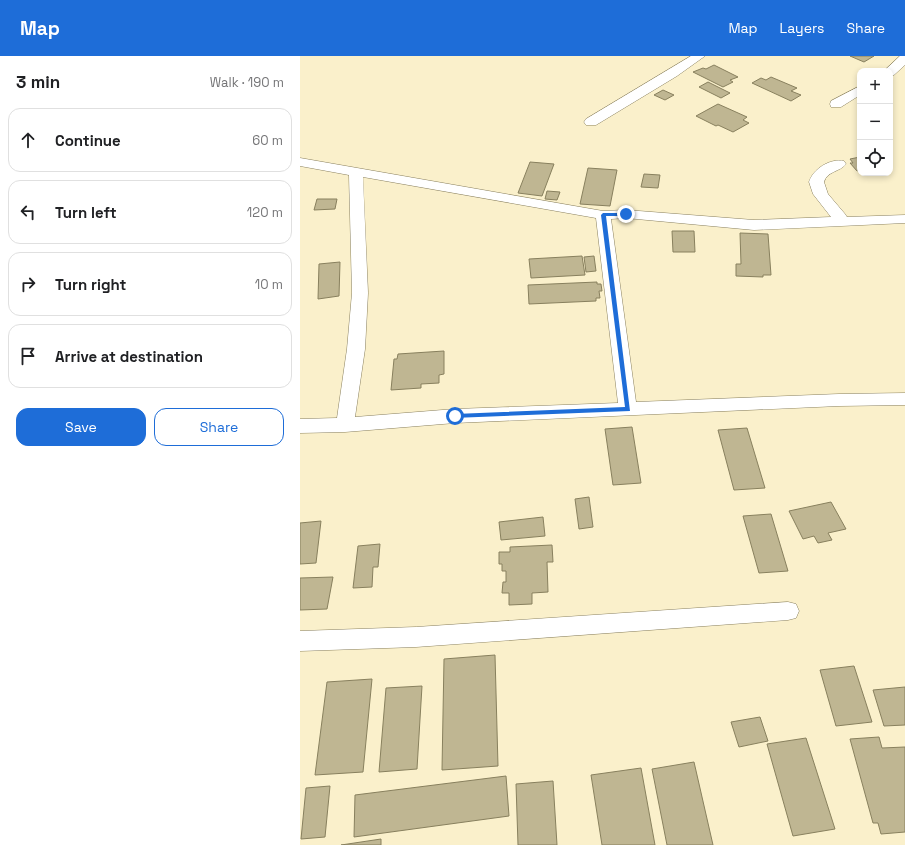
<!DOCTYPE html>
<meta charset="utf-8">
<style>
body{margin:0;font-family:"Space Grotesk",sans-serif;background:#f2f2f2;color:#202124}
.controls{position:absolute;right:12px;top:12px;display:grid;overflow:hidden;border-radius:8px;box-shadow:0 2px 6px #0003}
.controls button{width:36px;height:36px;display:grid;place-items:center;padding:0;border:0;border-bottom:1px solid #e0e0e0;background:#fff;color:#202124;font:20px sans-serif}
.stop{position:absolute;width:12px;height:12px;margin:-9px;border:3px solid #1e6dd8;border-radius:50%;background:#fff}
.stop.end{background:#1e6dd8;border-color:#fff;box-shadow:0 1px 4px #0008}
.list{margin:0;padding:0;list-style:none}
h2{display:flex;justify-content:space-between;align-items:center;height:52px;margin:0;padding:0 16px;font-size:17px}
h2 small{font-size:13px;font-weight:400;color:#757577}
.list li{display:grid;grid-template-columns:26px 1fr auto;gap:12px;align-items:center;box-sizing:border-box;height:64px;margin:0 8px 8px;padding:0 8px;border:1px solid #e0e0e0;border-radius:12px}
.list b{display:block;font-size:15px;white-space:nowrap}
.list em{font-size:13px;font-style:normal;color:#757577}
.actions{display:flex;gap:8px;padding:12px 16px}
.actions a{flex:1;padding:9px 0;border:1px solid #1e6dd8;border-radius:12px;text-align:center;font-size:14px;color:#1e6dd8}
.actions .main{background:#1e6dd8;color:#fff}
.icon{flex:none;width:22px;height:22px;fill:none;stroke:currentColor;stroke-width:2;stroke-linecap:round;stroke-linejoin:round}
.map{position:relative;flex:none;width:605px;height:789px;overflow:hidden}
header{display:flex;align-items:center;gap:24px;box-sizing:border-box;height:56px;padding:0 20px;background:#1e6dd8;color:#fff}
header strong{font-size:19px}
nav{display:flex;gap:22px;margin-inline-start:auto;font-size:14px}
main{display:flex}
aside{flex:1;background:#fff}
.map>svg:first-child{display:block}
.building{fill:#bfb692;stroke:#88805e}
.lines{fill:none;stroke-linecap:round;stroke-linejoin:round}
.minor-casing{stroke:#8a815f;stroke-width:1}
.minor{fill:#fff;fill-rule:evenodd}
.route{fill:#1e6dd8}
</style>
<header>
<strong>Map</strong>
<nav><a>Map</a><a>Layers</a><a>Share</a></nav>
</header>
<main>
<aside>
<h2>3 min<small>Walk · 190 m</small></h2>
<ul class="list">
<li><svg class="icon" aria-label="ahead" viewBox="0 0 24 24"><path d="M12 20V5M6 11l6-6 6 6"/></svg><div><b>Continue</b></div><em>60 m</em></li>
<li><svg class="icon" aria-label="left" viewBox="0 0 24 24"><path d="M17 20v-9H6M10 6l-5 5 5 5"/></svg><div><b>Turn left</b></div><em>120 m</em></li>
<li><svg class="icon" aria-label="right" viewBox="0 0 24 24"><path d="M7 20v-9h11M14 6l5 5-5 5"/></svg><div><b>Turn right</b></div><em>10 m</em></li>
<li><svg class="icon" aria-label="arrive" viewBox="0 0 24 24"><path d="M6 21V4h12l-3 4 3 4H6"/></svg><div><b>Arrive at destination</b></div></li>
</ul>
<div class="actions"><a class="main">Save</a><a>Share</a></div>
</aside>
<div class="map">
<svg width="605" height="789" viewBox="0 0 605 789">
<rect width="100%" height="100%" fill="#faf0cb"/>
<!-- building -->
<g class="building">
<polygon points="550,0 574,0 564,6"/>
<polygon points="414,9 438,21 430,24 433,26 423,31 393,16 403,12 406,13"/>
<polygon points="471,21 497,32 491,35 501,39 491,45 452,27 461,22 466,24"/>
<polygon points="408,26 430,37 421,42 399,31"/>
<polygon points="363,34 374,39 365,44 354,39"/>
<polygon points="418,48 447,61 443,64 449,67 433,76 418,69 416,70 396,60"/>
<polygon points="560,101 560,114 557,115 550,107 553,107 550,103"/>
<polygon points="230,106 254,108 242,140 218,137"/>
<polygon points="288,112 317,114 310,150 280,148"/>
<polygon points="344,118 360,119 358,132 341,131"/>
<polygon points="247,135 260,136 257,144 245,143"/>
<polygon points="17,143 37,143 35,153 14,154"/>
<polygon points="372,175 394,175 395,196 373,196"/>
<polygon points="440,177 468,178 471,219 463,219 463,221 436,220 436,208 441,208"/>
<polygon points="282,200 285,219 231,222 229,203"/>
<polygon points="294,200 296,215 286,216 284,201"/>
<polygon points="40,206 39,240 18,243 19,208"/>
<polygon points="297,226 297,228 301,228 302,235 299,235 300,242 296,242 296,245 229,248 228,229"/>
<polygon points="144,295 144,318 139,319 139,327 121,328 121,332 91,334 94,303 97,303 98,298"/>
<polygon points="332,371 341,427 313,429 305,373"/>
<polygon points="447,372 465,432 434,434 418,374"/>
<polygon points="289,441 293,471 279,473 275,443"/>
<polygon points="531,446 546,473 528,477 532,484 518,487 514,480 503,483 489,455"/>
<polygon points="471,458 488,515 459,517 443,460"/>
<polygon points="243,461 245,480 201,484 199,466"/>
<polygon points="21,465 16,507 0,508 0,467"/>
<polygon points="80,488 78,511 73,511 72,531 53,532 58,490"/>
<polygon points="252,489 253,506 247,506 248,536 232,537 232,548 209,549 209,537 202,537 203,526 206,526 206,515 202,515 202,508 199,508 199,496 210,496 210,491"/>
<polygon points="33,521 27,553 0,554 0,522"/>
<polygon points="195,599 198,710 142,714 144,603"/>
<polygon points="554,610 572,666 536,670 520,614"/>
<polygon points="72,623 63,716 15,719 27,626"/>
<polygon points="122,630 117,713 79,716 86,632"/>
<polygon points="605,631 605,669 584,670 573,634"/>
<polygon points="460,661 468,685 439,691 431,666"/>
<polygon points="579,681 582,692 605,691 605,776 581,778 578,767 573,767 550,683"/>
<polygon points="506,682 535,773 493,780 467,688"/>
<polygon points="394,706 413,789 367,789 352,713"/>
<polygon points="341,712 355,789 302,789 291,719"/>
<polygon points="206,720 209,760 54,781 55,739"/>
<polygon points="253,725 257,789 218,789 216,728"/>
<polygon points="30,730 25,781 1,783 6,732"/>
<polygon points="81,783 81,789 41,789"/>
</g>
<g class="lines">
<defs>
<g id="minor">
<polygon points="391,0 405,0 377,20 296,69 286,69 284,66 286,63"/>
<polygon points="600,0 605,0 605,9 594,19 590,20 590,15 584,15"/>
<polygon points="560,30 560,39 541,51 531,51 530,48 531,45"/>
<path d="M0,102L303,155L326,154L454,164L531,161L513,138L509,126C513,113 530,102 544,105L546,108C540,116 527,115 524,126L528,138L545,158L547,161L605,159V167L454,174L326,162L311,163L336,346L539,338L605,337V349L539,350L155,367L45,376L0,377V363L37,362L47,293L52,237L49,119L0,110ZM63,121L296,162L318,347L155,353L55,361L65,293L68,237Z"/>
<polygon points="488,546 496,548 499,555 496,562 488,564 116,591 0,595 0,575 116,571"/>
</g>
</defs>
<!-- minor casing -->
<use href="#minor" class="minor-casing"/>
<!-- minor -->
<use href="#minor" class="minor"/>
</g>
<!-- route -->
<polygon class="route" points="303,157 326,157 329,158 326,160 306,160 330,355 153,362 152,360 155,358 325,351 301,159"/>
</svg>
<div class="controls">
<button>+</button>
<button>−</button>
<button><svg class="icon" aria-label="locate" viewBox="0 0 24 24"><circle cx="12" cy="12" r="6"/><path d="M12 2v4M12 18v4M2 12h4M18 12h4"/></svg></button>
</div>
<div class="stop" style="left:155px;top:360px"></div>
<div class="stop end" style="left:326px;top:158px"></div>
</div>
</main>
